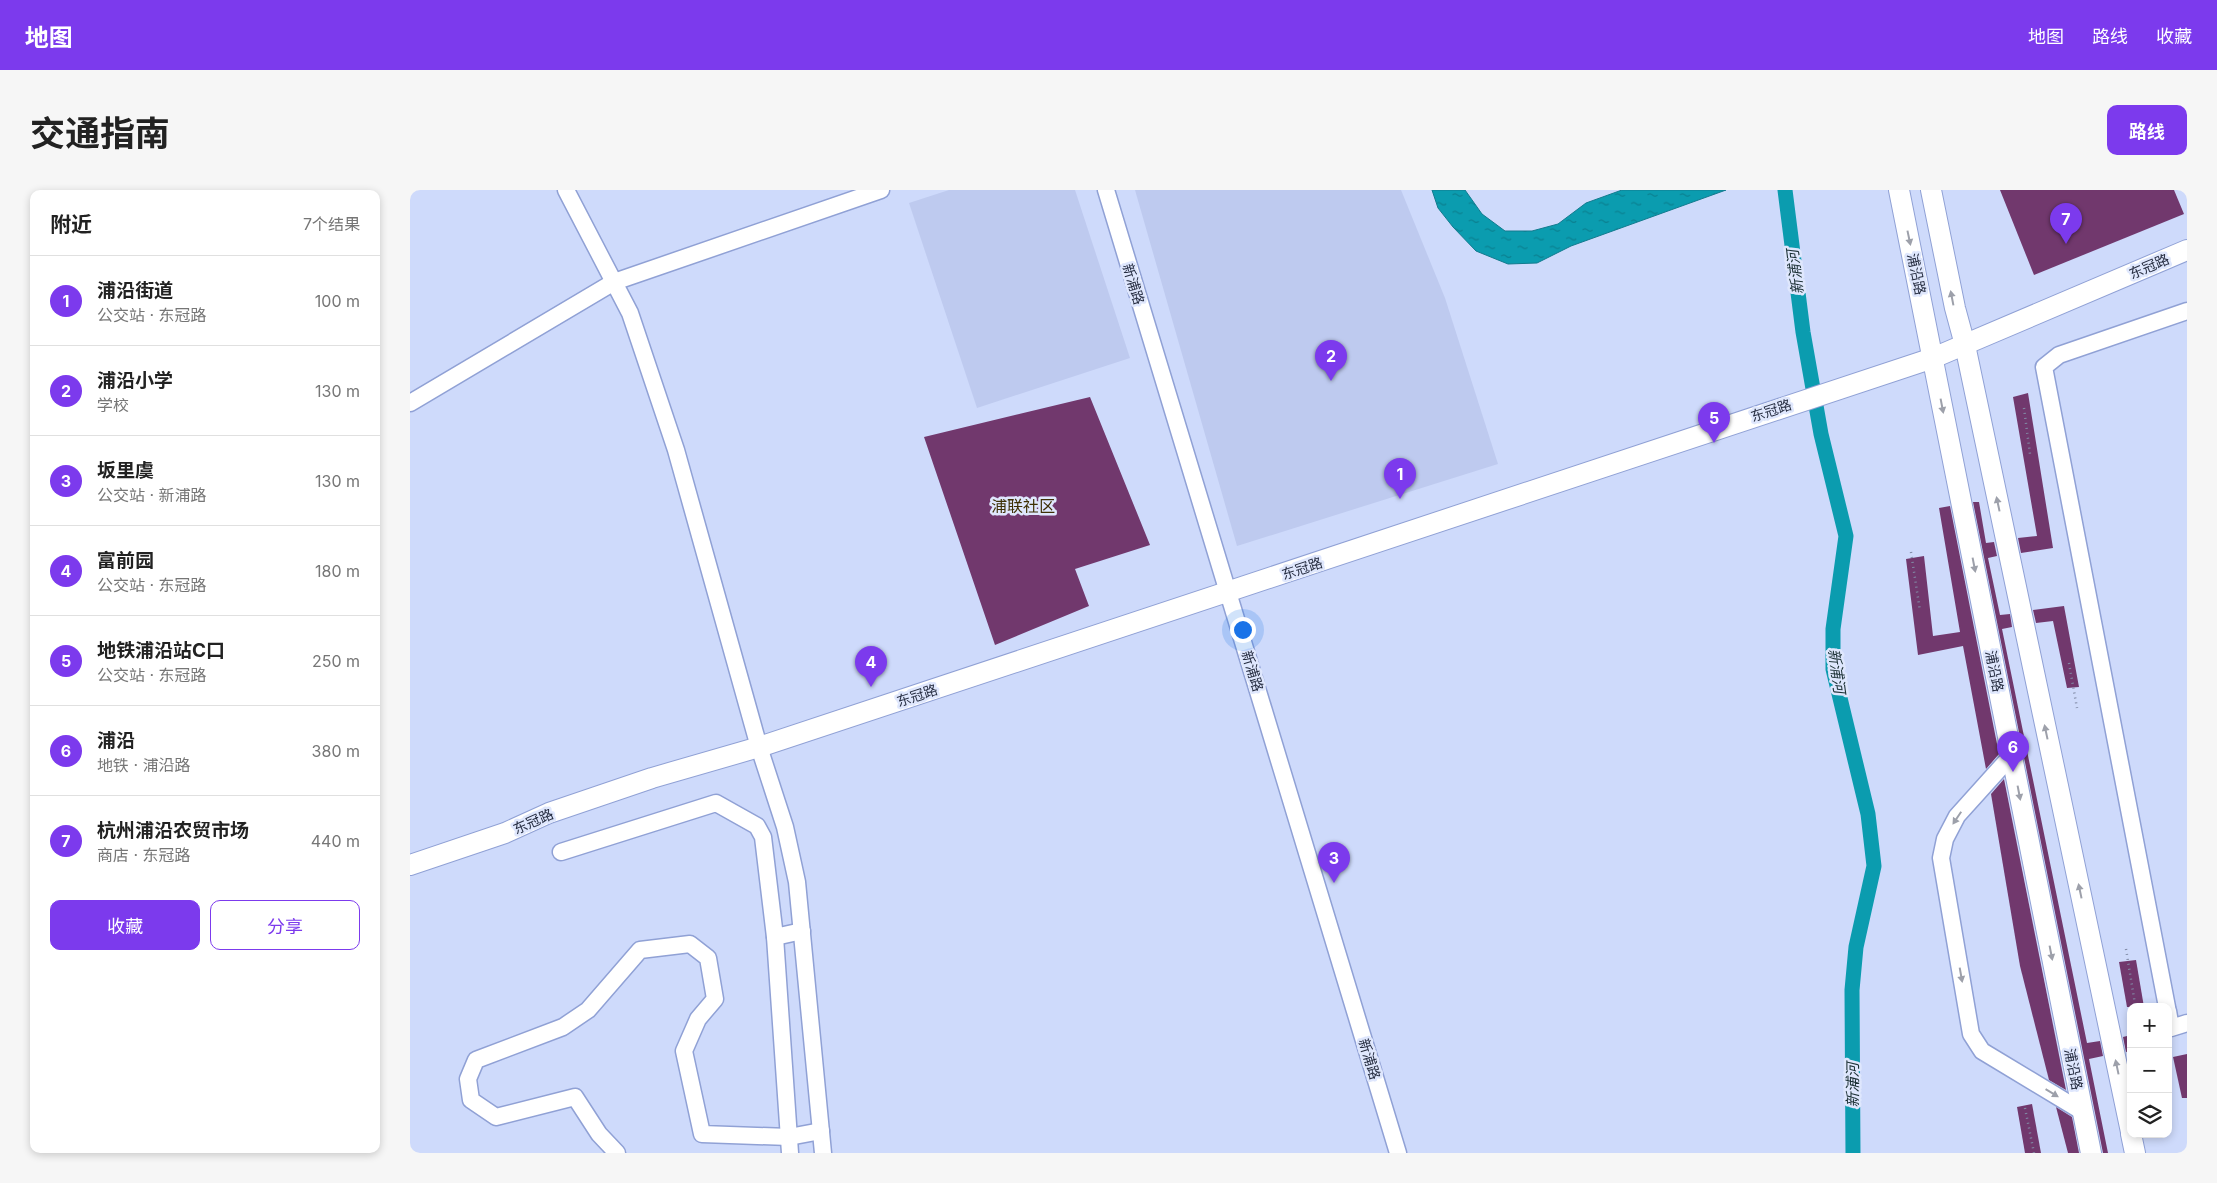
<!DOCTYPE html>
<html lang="zh">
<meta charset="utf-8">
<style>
body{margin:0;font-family:Inter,"Noto Sans SC",sans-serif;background:#f6f6f6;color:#222}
.controls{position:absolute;right:15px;bottom:15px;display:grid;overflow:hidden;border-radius:10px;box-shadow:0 2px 8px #0003}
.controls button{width:45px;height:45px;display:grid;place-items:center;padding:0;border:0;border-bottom:1px solid #e0e0e0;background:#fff;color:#222;font:25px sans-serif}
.you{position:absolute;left:832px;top:439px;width:18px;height:18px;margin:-12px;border:4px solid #fff;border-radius:50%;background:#1a73e8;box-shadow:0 0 0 8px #1a73e833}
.badge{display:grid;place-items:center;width:32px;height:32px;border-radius:50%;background:#7c3aed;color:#fff;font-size:16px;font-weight:700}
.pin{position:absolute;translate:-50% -41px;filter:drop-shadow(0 1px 2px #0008)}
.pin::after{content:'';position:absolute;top:26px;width:18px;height:15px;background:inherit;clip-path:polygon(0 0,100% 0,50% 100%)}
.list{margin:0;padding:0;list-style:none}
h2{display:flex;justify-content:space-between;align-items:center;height:65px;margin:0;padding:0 20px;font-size:21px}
h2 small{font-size:16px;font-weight:400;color:#767676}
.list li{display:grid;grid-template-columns:32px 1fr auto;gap:15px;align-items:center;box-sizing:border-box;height:90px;padding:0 20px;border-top:1px solid #e0e0e0}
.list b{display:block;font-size:19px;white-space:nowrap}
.list p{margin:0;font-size:16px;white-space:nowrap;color:#767676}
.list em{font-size:16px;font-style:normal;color:#767676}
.actions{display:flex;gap:10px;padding:15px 20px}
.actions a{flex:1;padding:11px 0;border:1px solid #7c3aed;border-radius:10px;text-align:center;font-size:18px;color:#7c3aed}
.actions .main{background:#7c3aed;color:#fff}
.icon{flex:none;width:28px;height:28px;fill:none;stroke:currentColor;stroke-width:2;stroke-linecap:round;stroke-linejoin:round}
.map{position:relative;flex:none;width:1777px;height:963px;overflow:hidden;border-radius:10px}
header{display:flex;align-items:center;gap:30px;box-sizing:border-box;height:70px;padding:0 25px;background:#7c3aed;color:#fff}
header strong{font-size:24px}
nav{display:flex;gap:28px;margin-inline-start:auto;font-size:18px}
.intro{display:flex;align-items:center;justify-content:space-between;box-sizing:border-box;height:120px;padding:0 30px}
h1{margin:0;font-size:35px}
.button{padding:12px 22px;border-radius:10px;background:#7c3aed;color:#fff;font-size:18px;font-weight:700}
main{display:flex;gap:30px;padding:0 30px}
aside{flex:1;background:#fff;border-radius:10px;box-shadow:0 2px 8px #0003}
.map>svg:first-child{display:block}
.built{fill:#becaef}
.water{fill:url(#water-ripples);stroke:#137b8e}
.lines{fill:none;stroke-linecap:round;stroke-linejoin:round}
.canal{stroke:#0b9caf;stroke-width:15}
.building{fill:#71386d}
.minor-casing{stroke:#90a1d5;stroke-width:19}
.major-casing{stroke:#90a1d5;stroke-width:22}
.path{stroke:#818ba6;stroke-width:2.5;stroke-dasharray:1 4;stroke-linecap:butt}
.minor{stroke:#fff;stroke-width:16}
.major{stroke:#fff;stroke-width:20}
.oneway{fill:#9da0aa}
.labels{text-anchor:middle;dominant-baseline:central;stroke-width:5;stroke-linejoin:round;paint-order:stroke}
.street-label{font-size:14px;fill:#262d41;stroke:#dfe7fd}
.water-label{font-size:15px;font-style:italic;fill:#1b3034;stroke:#dfe7fd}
.quarter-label{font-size:16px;fill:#3d2f04;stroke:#dfe7fd}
</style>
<header>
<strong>地图</strong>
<nav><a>地图</a><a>路线</a><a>收藏</a></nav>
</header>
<div class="intro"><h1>交通指南</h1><a class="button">路线</a></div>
<main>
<aside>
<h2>附近<small>7个结果</small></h2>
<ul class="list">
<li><span class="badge">1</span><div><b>浦沿街道</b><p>公交站 · 东冠路</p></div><em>100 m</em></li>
<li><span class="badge">2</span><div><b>浦沿小学</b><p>学校</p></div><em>130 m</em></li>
<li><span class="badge">3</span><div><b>坂里虞</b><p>公交站 · 新浦路</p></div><em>130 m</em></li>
<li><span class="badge">4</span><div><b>富前园</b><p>公交站 · 东冠路</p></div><em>180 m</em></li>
<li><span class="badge">5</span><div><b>地铁浦沿站C口</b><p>公交站 · 东冠路</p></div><em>250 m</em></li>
<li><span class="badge">6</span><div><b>浦沿</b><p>地铁 · 浦沿路</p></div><em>380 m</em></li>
<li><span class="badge">7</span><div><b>杭州浦沿农贸市场</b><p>商店 · 东冠路</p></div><em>440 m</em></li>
</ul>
<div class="actions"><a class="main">收藏</a><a>分享</a></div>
</aside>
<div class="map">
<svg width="1777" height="963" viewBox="0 0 1777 963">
<defs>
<pattern id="water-ripples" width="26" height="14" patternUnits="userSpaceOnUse" patternTransform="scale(1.25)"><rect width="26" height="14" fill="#0b9caf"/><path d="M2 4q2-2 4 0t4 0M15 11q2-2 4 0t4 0" fill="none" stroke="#0b8090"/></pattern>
</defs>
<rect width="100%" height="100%" fill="#cedafb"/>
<!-- built -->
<g class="built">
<polygon points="539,0 665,0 720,168 567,218 499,13"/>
<polygon points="725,0 991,0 1035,108 1088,274 827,356"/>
</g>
<!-- water -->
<polygon class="water" points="1022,0 1055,0 1072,24 1095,41 1122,41 1148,34 1176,13 1212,0 1316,0 1161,56 1127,73 1098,74 1066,61 1043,37 1028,18"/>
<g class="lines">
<!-- canal -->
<polyline class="canal" points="1375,0 1393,142 1411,244 1436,346 1423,439 1423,479 1458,624 1464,676 1446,757 1442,800 1443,963"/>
</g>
<!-- building -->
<g class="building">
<polygon points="1590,0 1764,0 1774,24 1624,85"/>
<polygon points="1618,203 1643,358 1611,363 1608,348 1627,346 1603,207"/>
<polygon points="680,207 740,355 665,379 679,416 585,455 514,247"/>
<polygon points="1563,312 1569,312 1576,353 1584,352 1587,366 1578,368 1590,425 1600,424 1602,437 1592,439 1677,853 1690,851 1693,866 1679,869 1698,963 1693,963"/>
<polygon points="1540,316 1589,564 1576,579 1553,456 1508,465 1496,369 1514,366 1523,446 1550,442 1529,318"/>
<polygon points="1654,416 1669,497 1657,498 1643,431 1626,433 1623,420"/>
<polygon points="1594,589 1656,900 1639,890 1610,776 1581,604"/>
<polygon points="1726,770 1734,817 1717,817 1709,772"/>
<polygon points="1721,845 1721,861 1716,862 1713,847"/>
<polygon points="1777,864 1777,908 1772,908 1763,867"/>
<polygon points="1622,914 1631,963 1615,963 1607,917"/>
<polygon points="1646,917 1662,927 1669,963 1658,963"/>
</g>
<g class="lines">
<defs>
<g id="minor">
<polyline points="156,0 220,123 266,260 349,557 375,637 387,692 413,963"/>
<polyline points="696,0 988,963"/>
<polyline points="0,213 204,92 471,0"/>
<polyline points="1602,565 1547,626 1535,649 1531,668 1561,844 1572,861 1673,922"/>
<polyline points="151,662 306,613 347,636 353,647 365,747 392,741"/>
<polyline points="365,747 380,963"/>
<polyline points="1757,817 1634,177 1649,165 1777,121"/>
<polyline points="1758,821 1761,838 1777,833"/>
<polyline points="207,963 189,944 165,907 86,927 61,910 58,889 66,870 153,837 178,820 230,760 280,754 298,768 305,809 288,829 274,861 292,944 379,947 411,941"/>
</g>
<g id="major">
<polyline points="1489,0 1681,963"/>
<polyline points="1521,0 1545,118 1555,155 1721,942"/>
<polyline points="0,675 95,643 139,623 242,588 349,557 1523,168 1777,60"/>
<polyline points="1721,944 1725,963"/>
</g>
</defs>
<!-- minor casing -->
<use href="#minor" class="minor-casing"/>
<!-- major casing -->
<use href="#major" class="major-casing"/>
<!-- path -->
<g class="path">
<polyline points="1614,218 1620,264"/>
<polyline points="1501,362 1510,421"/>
<polyline points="1659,473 1667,518"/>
<polyline points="1716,759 1725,814"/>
<polyline points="1615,918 1624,963"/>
</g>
<!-- minor -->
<use href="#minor" class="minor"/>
<!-- major -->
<use href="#major" class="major"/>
</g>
<!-- one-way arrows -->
<defs><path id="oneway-solid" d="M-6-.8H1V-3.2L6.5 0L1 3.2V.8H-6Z" transform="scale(1.25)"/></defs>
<g class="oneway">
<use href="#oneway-solid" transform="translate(1499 48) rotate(78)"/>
<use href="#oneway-solid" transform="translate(1542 108) rotate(-101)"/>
<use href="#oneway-solid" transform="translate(1532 216) rotate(79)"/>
<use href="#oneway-solid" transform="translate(1588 314) rotate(-102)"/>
<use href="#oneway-solid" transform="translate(1564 375) rotate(79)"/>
<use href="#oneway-solid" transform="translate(1636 542) rotate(-102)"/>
<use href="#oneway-solid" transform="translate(1609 603) rotate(79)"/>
<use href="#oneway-solid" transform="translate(1547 628) rotate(124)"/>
<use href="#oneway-solid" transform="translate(1670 701) rotate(-102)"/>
<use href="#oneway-solid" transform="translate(1641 763) rotate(79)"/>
<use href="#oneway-solid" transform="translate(1551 785) rotate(80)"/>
<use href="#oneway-solid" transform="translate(1707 877) rotate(-102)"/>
<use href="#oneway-solid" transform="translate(1642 903) rotate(31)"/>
</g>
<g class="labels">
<!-- street labels -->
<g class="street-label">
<text transform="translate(1739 76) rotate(-23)">东冠路</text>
<text transform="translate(1507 84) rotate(78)">浦沿路</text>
<text transform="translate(724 94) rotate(73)">新浦路</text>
<text transform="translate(1361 220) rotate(-18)">东冠路</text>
<text transform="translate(892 378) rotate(-18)">东冠路</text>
<text transform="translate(843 481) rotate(73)">新浦路</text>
<text transform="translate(1585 481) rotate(79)">浦沿路</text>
<text transform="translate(507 505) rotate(-18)">东冠路</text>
<text transform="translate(123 631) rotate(-24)">东冠路</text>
<text transform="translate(960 869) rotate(73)">新浦路</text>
<text transform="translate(1664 879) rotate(79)">浦沿路</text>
</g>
<!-- water labels -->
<g class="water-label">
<text transform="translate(1385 82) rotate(-97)">新浦河</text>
<text transform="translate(1427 481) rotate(82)">新浦河</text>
<text transform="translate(1442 895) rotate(-90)">新浦河</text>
</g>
<!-- quarter labels -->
<g class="quarter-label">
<text x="613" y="316">浦联社区</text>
</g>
</g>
</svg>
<div class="controls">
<button>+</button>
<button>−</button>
<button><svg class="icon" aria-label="layers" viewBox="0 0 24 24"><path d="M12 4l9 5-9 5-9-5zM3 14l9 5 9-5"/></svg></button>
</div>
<div class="you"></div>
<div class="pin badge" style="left:990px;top:309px">1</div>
<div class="pin badge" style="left:921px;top:191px">2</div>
<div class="pin badge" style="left:924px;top:693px">3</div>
<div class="pin badge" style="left:461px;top:497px">4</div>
<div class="pin badge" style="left:1304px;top:253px">5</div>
<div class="pin badge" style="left:1603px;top:582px">6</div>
<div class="pin badge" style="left:1656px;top:54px">7</div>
</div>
</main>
